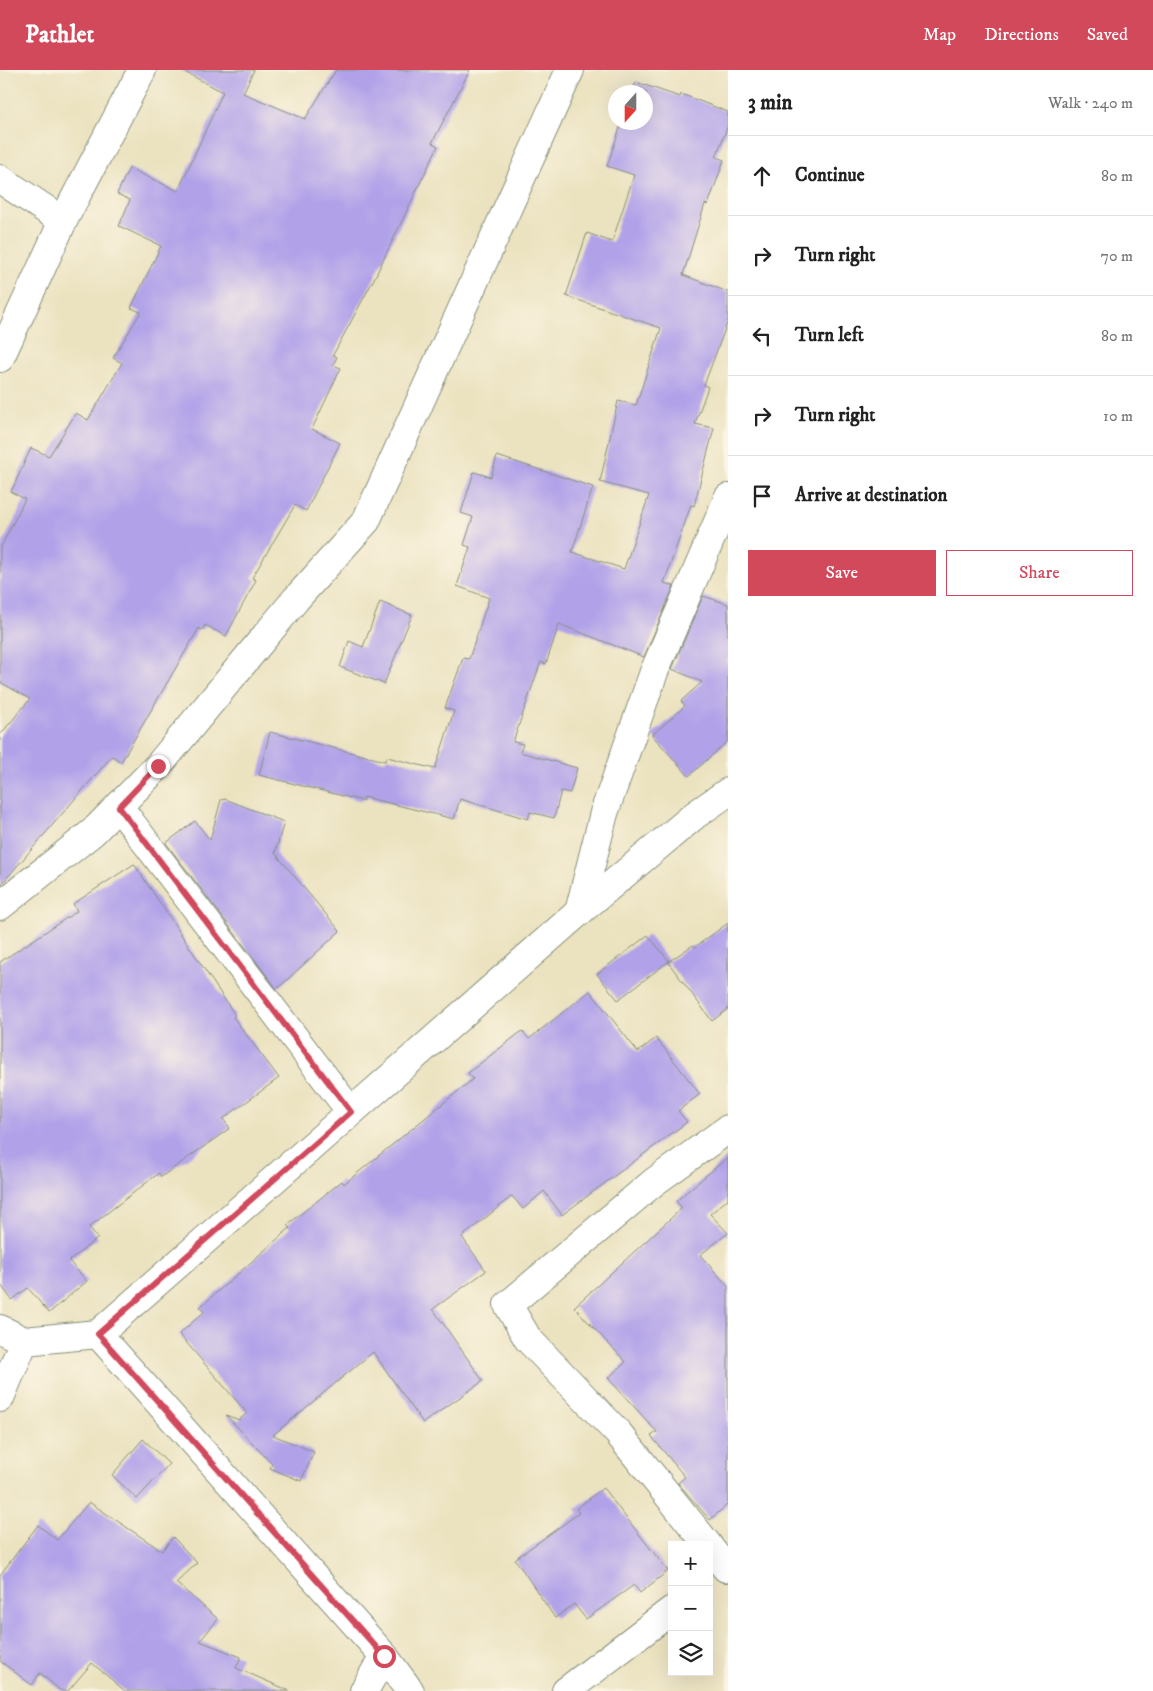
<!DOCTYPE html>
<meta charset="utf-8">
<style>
body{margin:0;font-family:"IM FELL DW Pica",serif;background:#f2f2f2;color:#222}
.controls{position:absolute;right:15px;bottom:15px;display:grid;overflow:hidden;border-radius:0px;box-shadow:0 5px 20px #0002}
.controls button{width:45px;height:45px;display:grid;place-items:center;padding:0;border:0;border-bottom:1px solid #e0e0e0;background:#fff;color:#222;font:25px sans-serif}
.compass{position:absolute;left:608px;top:15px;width:45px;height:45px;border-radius:50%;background:#fff;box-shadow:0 5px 20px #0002;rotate:201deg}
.stop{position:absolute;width:15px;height:15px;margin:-11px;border:4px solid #d1495b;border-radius:50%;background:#fff}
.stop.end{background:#d1495b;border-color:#fff;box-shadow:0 1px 5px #0008}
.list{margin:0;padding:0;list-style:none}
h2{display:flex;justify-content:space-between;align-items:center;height:65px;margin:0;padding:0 20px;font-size:21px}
h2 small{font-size:16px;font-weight:400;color:#767676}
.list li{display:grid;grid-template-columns:32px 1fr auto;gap:15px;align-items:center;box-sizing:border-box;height:80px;padding:0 20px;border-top:1px solid #e0e0e0}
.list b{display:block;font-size:19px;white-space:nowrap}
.list em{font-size:16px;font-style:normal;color:#767676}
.actions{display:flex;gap:10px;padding:15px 20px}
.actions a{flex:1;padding:11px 0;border:1px solid #d1495b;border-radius:0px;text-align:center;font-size:18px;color:#d1495b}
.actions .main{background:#d1495b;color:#fff}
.icon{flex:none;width:28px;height:28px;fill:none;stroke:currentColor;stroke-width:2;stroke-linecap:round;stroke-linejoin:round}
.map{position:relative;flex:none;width:728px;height:1621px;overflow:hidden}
header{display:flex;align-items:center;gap:30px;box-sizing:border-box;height:70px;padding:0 25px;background:#d1495b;color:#fff}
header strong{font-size:24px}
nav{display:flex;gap:28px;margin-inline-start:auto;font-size:18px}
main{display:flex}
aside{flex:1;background:#fff}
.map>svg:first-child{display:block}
.building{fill:#b1a1e9}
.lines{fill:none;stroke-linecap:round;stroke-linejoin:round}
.street-casing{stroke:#85907a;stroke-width:30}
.street{stroke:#fff;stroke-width:28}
.route{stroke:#d1495b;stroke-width:6}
</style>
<header>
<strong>Pathlet</strong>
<nav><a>Map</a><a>Directions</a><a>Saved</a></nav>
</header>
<main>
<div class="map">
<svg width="728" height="1621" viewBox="0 0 728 1621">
<rect width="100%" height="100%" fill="#fcf5e5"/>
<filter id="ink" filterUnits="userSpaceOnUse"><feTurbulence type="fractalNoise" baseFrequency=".02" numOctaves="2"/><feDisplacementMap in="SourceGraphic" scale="10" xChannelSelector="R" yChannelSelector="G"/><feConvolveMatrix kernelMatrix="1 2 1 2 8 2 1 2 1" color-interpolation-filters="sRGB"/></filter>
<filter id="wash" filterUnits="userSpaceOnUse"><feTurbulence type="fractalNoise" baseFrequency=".0096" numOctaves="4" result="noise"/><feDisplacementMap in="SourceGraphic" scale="20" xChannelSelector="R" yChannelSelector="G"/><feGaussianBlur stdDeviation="1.12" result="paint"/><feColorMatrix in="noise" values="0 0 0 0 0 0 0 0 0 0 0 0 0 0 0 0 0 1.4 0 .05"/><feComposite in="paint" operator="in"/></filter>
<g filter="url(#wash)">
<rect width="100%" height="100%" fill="#ebe2bf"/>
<g id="blocks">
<!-- building -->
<g class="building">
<polygon points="181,0 254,0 243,23 305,49 336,0 470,0 432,73 438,76 375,207 333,285 337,287 333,295 341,298 312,359 340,373 306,441 295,435 252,508 256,510 226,566 205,555 202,560 199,558 121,692 112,686 0,816 0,665 30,629 0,612 0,479 25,429 11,422 31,378 49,386 76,343 88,350 122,293 113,288 141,242 131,238 161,176 119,156 130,130 117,124 129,98 178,121 223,22"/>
<polygon points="636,12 680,27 681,24 728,42 728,55 716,87 724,90 708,135 705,134 683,205 728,222 728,251 704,315 708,317 695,354 714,358 694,436 691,435 664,513 674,516 644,587 559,554 546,594 541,592 538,600 513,672 523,674 520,682 577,698 570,723 561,721 554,748 530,742 528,749 460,729 454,749 364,727 363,731 259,705 270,662 385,691 387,687 435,699 454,641 445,638 463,588 469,589 489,528 457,516 470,477 464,475 473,447 461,443 474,402 491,407 497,386 593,417 572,482 624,499 649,425 600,412 618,331 636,335 661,258 566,226 587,163 612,172 634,105 607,96 622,52 646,52 646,22 632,22"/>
<polygon points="703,526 728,534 728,671 689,706 652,665 685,636 681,631 702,612 672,599"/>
<polygon points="380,532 412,545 384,614 340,597 349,571 363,577"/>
<polygon points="225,729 284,752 275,783 340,861 277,919 166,773 195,751 210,770 221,730"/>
<polygon points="134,794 235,945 233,947 279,1008 223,1049 230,1058 161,1107 159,1103 89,1157 98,1168 69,1191 87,1211 49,1243 28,1218 12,1230 0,1214 0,892 77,841 73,834"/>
<polygon points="728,853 728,939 712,951 668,892 693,875 695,877"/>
<polygon points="648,865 669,891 618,930 597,904"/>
<polygon points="590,921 638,982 656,968 700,1024 678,1041 687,1052 562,1145 544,1121 523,1139 512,1126 462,1167 486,1201 433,1239 483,1311 423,1353 373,1282 273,1365 314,1382 301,1411 270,1398 272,1394 226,1345 239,1350 247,1343 179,1264 204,1242 200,1237 290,1158 287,1155 342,1111 344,1114 473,1009 468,1003 522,961 529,969"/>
<polygon points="728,1087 728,1129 710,1144 728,1163 700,1185 728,1216 728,1434 710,1450 678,1413 685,1407 651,1366 657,1362 608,1308 626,1292 574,1237 682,1138 676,1131"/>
<polygon points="143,1369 169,1394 137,1429 112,1405"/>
<polygon points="603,1418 668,1501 640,1523 634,1515 586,1549 574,1534 555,1548 515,1489 579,1443 576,1439"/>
<polygon points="89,1432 162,1481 173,1467 197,1493 176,1513 218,1549 200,1571 241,1587 236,1598 290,1621 125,1621 92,1593 68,1621 61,1621 40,1603 32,1615 0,1591 0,1505 38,1455 57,1470"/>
</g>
</g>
</g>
<g filter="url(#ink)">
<use href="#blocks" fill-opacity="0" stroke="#85907a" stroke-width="1"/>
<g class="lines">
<defs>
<g id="street">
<polyline points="0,109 63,151"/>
<polyline points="0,288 63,151 142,0"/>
<polyline points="119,737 351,1042"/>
<polyline points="0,836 93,762 158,696 296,529 366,451 570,0"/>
<polyline points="579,842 604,743 654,602 728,428"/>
<polyline points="0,1259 24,1271 98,1264 579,842 695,745 728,722"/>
<polyline points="98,1264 384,1586 410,1621"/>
<polyline points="0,1328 24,1271"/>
<polyline points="708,1475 618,1363 528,1269 508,1235 654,1112 728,1059"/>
<polyline points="709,1477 726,1498"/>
<polyline points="364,1621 384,1586"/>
<polyline points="566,1621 672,1540"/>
</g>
</defs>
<!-- street casing -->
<use href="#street" class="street-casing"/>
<!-- street -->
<use href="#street" class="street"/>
</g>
</g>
<g class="lines" filter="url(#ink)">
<!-- route -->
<polyline class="route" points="158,696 119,737 351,1042 98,1264 384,1586"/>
</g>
</svg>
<div class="controls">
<button>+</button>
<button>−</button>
<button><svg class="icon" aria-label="layers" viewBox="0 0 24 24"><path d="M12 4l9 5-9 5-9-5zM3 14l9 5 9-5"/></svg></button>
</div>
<svg class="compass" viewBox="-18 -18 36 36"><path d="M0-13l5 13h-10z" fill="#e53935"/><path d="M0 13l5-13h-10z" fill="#767676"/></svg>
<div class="stop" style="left:384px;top:1586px"></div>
<div class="stop end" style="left:158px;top:696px"></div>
</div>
<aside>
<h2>3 min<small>Walk · 240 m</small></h2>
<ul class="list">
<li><svg class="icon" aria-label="ahead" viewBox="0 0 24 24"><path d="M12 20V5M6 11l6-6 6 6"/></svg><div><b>Continue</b></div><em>80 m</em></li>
<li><svg class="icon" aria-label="right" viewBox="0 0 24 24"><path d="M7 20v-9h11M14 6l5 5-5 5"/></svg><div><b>Turn right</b></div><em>70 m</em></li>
<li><svg class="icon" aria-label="left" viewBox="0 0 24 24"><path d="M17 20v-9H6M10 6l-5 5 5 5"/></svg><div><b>Turn left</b></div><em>80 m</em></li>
<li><svg class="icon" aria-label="right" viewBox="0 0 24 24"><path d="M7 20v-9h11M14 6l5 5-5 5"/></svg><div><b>Turn right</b></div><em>10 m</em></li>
<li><svg class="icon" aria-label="arrive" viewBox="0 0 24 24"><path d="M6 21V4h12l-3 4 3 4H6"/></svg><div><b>Arrive at destination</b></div></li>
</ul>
<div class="actions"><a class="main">Save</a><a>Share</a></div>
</aside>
</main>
